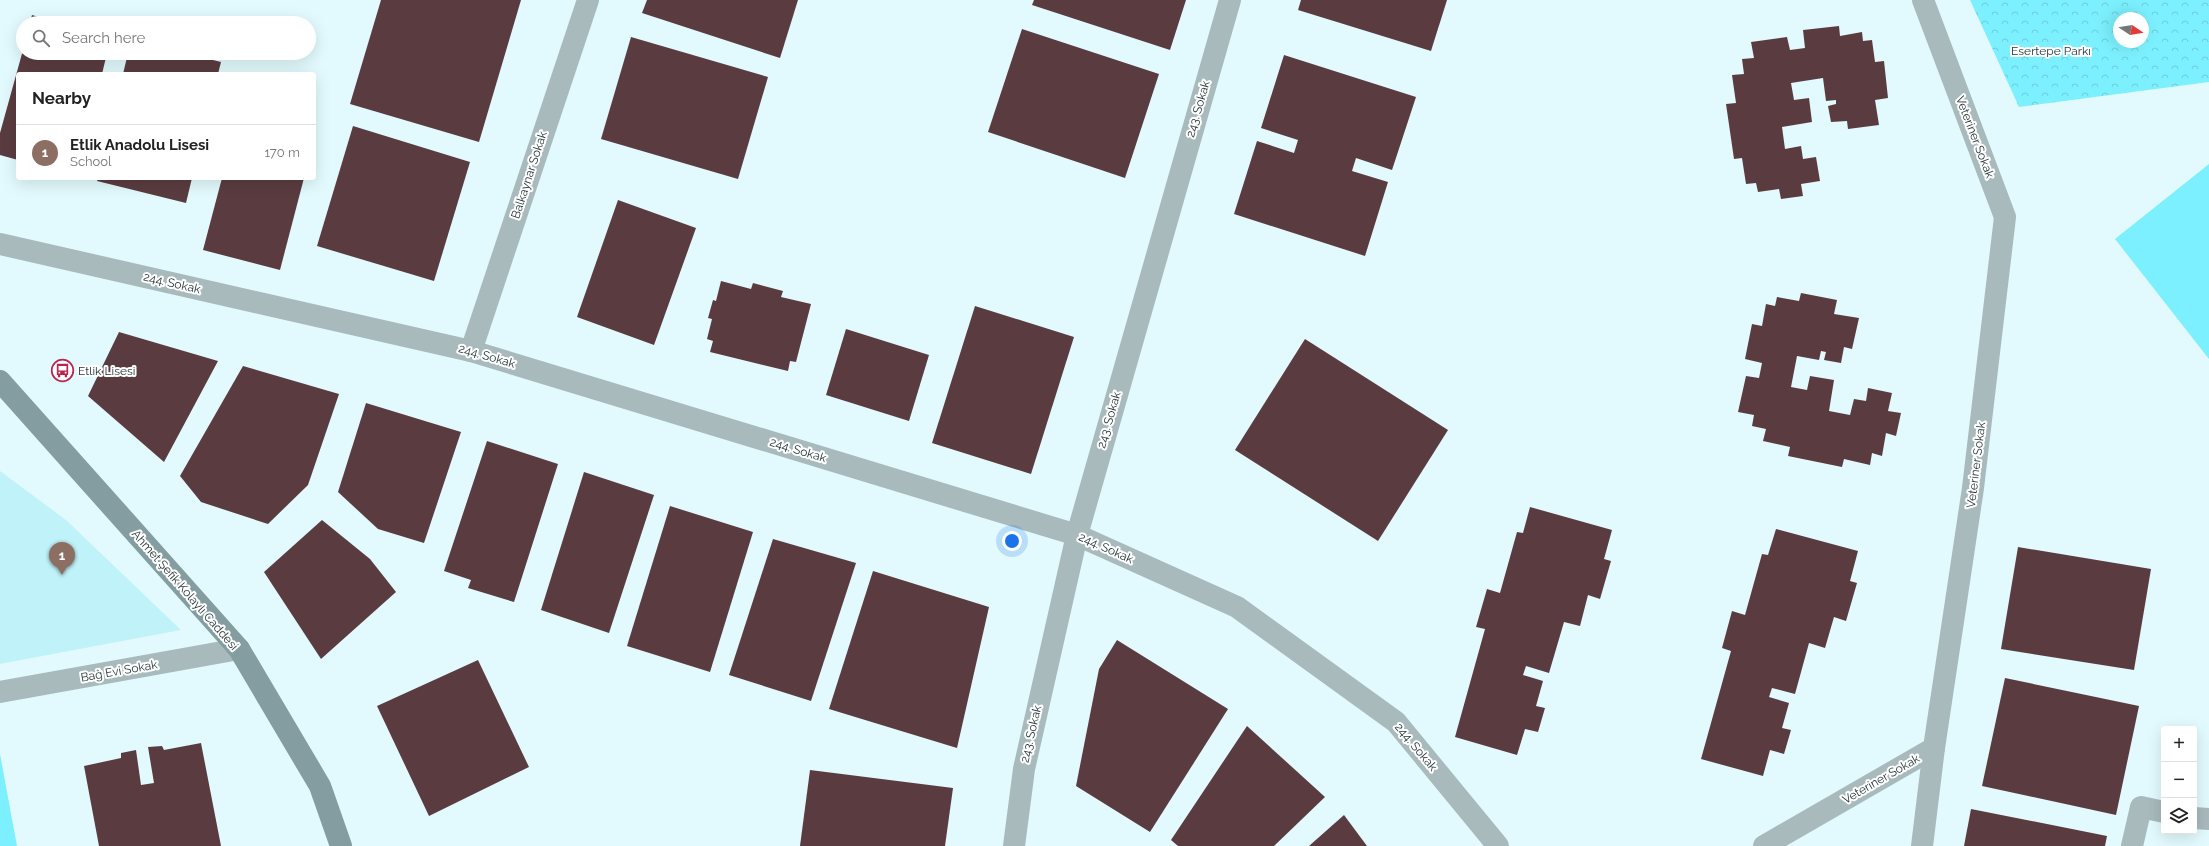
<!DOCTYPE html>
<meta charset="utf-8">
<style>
body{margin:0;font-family:Raleway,sans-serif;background:#f6f6f6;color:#222}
.controls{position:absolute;right:12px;bottom:12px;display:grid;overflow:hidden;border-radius:4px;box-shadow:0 4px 16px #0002}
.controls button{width:36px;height:36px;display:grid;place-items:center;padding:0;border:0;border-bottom:1px solid #e0e0e0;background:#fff;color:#222;font:20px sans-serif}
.compass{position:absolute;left:2113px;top:12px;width:36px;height:36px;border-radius:50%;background:#fff;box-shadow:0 4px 16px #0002;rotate:102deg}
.you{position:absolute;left:1012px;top:541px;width:14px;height:14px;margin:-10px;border:3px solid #fff;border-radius:50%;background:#1a73e8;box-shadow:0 0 0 6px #1a73e833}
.badge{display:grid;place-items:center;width:26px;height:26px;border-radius:50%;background:#7c3aed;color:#fff;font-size:13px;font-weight:700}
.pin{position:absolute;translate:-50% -33px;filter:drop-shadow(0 1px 2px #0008)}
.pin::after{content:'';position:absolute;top:21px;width:14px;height:12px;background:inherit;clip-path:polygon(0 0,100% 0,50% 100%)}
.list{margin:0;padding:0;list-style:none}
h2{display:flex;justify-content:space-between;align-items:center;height:52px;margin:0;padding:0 16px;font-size:17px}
h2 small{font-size:13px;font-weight:400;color:#767676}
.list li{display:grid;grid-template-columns:26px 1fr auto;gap:12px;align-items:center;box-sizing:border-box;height:56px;padding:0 16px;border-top:1px solid #e0e0e0}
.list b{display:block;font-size:15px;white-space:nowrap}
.list p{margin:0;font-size:13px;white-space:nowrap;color:#767676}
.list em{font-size:13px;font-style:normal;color:#767676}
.icon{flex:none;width:22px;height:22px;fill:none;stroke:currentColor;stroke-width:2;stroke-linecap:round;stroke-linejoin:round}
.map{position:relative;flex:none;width:2209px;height:846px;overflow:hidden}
.search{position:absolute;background:#fff;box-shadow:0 4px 16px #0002;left:16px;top:16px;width:300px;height:44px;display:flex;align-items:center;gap:10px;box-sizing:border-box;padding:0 14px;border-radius:22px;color:#767676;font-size:15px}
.panel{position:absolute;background:#fff;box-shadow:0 4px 16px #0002;left:16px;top:72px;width:300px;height:108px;border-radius:4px}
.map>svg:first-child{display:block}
.built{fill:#c0f3f9}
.green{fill:#7cf0fe}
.forest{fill:url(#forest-crowns);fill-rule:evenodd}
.building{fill:#5a3c40}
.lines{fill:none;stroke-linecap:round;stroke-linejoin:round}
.street{stroke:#a9babc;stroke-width:22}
.secondary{stroke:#849da1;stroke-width:22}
.labels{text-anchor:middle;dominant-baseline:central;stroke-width:4;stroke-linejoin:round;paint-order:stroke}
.park-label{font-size:12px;fill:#183134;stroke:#fff}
.street-label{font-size:12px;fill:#243436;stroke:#fff}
.poi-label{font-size:12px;fill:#243436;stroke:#fff;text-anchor:start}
</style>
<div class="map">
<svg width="2209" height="846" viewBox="0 0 2209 846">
<defs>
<pattern id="forest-crowns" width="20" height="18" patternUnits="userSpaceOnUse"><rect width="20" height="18" fill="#7cf0fe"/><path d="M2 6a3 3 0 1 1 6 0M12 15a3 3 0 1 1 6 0" fill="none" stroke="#6bceda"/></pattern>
</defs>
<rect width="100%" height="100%" fill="#e2fafd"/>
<!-- built -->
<polygon class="built" points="0,471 66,520 181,630 0,664"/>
<!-- green -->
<g class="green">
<polygon points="2209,164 2209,359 2115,239"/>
<polygon points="0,754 17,846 0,846"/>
</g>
<!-- forest -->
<path class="forest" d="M1970,0H2209V82L2019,107ZM2119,18H2143V42H2119Z"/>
<!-- building -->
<g class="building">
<polygon points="381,0 521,0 479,142 350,104"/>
<polygon points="647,0 798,0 780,58 642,13"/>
<polygon points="1034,0 1186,0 1170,50 1032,5"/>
<polygon points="1301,0 1447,0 1431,51 1298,10"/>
<polygon points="32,15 59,23 30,23"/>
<polygon points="1839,26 1840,36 1862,32 1863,41 1872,40 1875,62 1884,61 1888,98 1875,100 1879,125 1848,129 1847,121 1831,122 1828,106 1836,104 1836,100 1826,101 1823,78 1791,83 1794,100 1809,98 1812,122 1782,127 1785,149 1801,146 1803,159 1816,157 1820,181 1801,184 1803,196 1781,199 1779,189 1758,192 1756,183 1746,184 1742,158 1734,159 1726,104 1736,103 1732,75 1744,74 1742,59 1754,58 1751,42 1787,37 1790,50 1805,48 1803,30"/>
<polygon points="1022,29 1159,74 1125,178 988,132"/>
<polygon points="631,37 768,77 738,179 601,139"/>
<polygon points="23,50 23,53 107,53 102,74 18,74 18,160 0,155 0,133"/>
<polygon points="128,53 184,53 221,62 218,74 123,74"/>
<polygon points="1284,55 1416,97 1392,170 1356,158 1352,171 1388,182 1365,256 1234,214 1257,141 1294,153 1298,140 1261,128"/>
<polygon points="353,126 470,162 434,281 317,246"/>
<polygon points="98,178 192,178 186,203 97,181"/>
<polygon points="222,178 304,178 280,270 203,250"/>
<polygon points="618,200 696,228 654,345 577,317"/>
<polygon points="721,281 751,289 753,283 783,291 781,297 811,304 796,362 790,361 788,371 710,352 713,341 707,339 712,319 708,318 713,300 716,301"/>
<polygon points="1801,293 1837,300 1834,314 1859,318 1852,349 1844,347 1841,363 1824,360 1826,352 1821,351 1819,360 1797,356 1791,387 1807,390 1810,376 1834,380 1829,411 1850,415 1854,399 1866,401 1868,388 1892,393 1888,411 1901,413 1896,436 1886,433 1882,456 1872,453 1870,465 1844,459 1842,467 1788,456 1790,447 1763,441 1766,429 1752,426 1754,415 1738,412 1746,376 1759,378 1762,363 1745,359 1752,324 1762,326 1766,304 1775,306 1777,297 1799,301"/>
<polygon points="975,306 1074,337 1031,474 932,443"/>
<polygon points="846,329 929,355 909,421 826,395"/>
<polygon points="119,332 218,361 164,462 88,396"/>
<polygon points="1305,339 1448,430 1378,541 1235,450"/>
<polygon points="243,366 339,394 308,485 268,524 201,502 180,476"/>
<polygon points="366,403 461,432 424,543 378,529 338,492"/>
<polygon points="487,441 558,464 514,602 468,588 471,580 444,571"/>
<polygon points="584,472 654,495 609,633 541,610"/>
<polygon points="670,506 753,532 710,672 627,646"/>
<polygon points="1530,507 1612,530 1604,559 1611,561 1600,599 1588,595 1580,626 1564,622 1549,673 1526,666 1523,675 1543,681 1536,706 1545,708 1538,732 1525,729 1517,755 1455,737 1485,629 1476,627 1487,589 1500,593 1517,532 1523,533"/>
<polygon points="322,520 370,559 396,592 321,659 264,572"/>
<polygon points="1776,529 1858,551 1850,581 1857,583 1846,621 1834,617 1825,648 1809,643 1795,694 1772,688 1769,697 1789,703 1782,728 1791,730 1784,754 1770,750 1763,776 1701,759 1731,651 1722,648 1732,611 1745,615 1762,554 1768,555"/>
<polygon points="773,539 856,563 811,701 729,675"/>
<polygon points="2018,547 2151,569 2134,670 2001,649"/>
<polygon points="873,571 989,607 957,748 829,709"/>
<polygon points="1117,640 1228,709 1150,832 1076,786 1099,669"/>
<polygon points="478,660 529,767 429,816 377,706"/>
<polygon points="2005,678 2139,706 2116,815 1982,786"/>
<polygon points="1247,726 1325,797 1274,846 1178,846 1171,840"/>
<polygon points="201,743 221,846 99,846 84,766 121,758 121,753 136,750 141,785 154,783 148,747 162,746 164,750"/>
<polygon points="810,770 953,788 945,846 800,846"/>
<polygon points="1971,809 2107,836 2105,846 1964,846"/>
<polygon points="1344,815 1367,846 1309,846"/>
</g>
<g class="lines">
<!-- street -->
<g class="street">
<polyline points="0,244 471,351 1077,535 1237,607 1396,722 1498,846"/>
<polyline points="471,351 588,0"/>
<polyline points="0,692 239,649"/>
<polyline points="2194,818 2209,819"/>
<polyline points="1014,846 1024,769 1077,535 1230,0"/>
<polyline points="1764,846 1934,748 1973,488 2005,217 1923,0"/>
<polyline points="1922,846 1934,748"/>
<polyline points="2132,846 2141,807 2164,812"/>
</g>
<!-- secondary -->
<polyline class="secondary" points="0,381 239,649 320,786 341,846"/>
</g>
<!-- icons -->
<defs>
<symbol id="bus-ring" viewBox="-11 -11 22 22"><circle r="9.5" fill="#fff" stroke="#b8274d" stroke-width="1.5"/><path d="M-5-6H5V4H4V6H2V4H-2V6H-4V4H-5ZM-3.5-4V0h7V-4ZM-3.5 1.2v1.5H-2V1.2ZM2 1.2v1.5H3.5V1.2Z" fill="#b8274d"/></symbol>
</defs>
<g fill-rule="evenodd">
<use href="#bus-ring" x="50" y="358" width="25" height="25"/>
</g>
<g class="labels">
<!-- park labels -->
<g class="park-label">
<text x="2051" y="51">Esertepe Parkı</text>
</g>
<!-- street labels -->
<g class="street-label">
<text transform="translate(1198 109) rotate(-74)">243. Sokak</text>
<text transform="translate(1975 137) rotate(69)">Veteriner Sokak</text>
<text transform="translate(529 175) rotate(-72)">Balkaynar Sokak</text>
<text transform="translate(172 283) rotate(13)">244. Sokak</text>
<text transform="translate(487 356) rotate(16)">244. Sokak</text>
<text transform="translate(1109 420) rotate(-74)">243. Sokak</text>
<text transform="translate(798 450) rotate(17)">244. Sokak</text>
<text transform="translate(1976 465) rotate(-83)">Veteriner Sokak</text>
<text transform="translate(1106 548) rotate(24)">244. Sokak</text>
<text transform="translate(185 590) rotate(49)">Ahmet Şefik Kolaylı Caddesi</text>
<text transform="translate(119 671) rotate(-10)">Bağ Evi Sokak</text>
<text transform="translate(1031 734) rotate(-77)">243. Sokak</text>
<text transform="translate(1416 747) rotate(50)">244. Sokak</text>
<text transform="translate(1881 779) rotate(-30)">Veteriner Sokak</text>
</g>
<!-- poi labels -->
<g class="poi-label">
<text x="78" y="371">Etlik Lisesi</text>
</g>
</g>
</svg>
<div class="controls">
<button>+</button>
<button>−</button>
<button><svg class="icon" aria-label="layers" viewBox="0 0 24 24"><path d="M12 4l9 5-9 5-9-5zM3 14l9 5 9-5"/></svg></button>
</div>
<svg class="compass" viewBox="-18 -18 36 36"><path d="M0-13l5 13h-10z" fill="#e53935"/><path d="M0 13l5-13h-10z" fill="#767676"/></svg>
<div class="you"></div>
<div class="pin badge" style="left:62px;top:575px;background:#8d6e63">1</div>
<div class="search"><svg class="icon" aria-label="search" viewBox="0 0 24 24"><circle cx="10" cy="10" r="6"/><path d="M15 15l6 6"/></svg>Search here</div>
<section class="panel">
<h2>Nearby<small></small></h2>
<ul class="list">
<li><span class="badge" style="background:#8d6e63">1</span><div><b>Etlik Anadolu Lisesi</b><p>School</p></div><em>170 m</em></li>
</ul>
</section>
</div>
